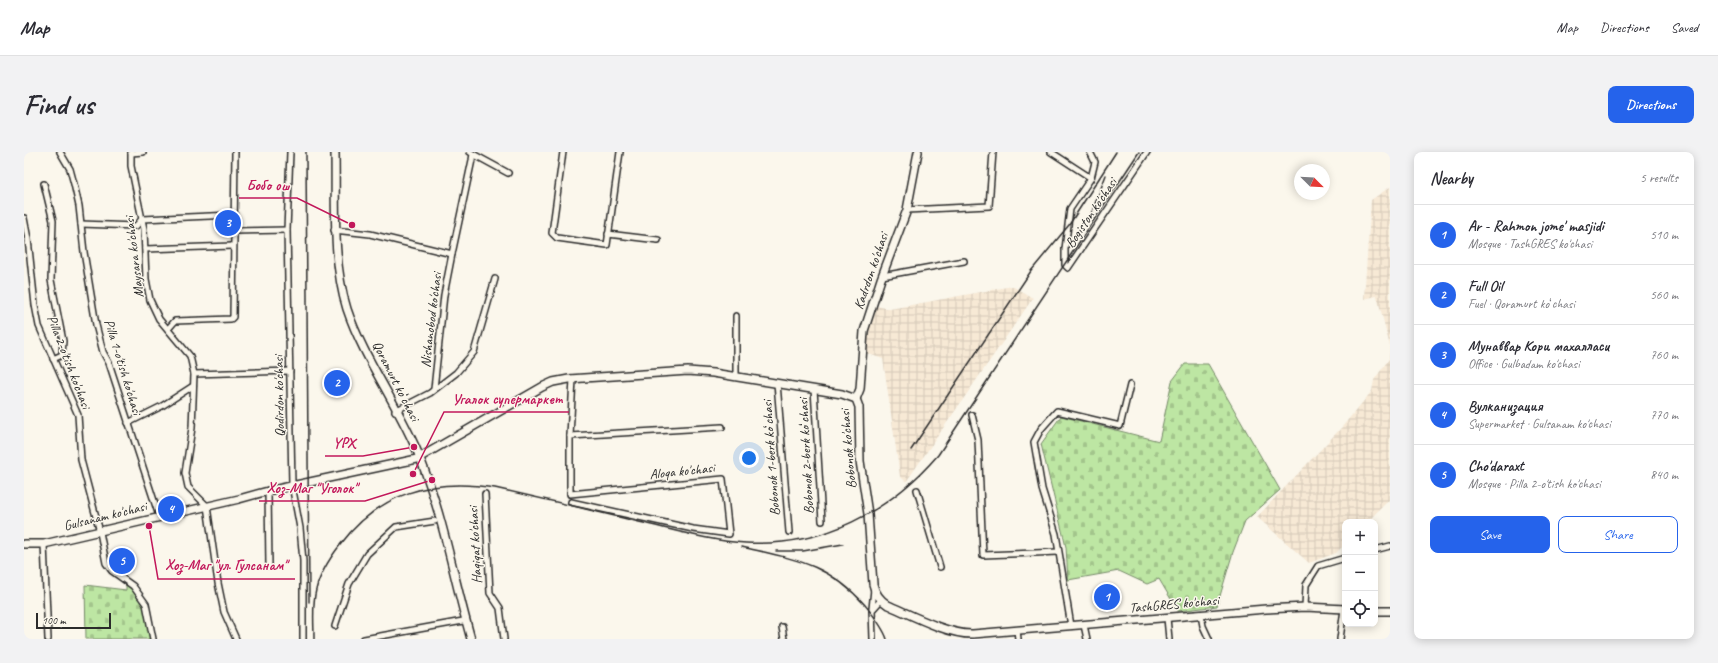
<!DOCTYPE html>
<meta charset="utf-8">
<style>
body{margin:0;font-family:Caveat,sans-serif;background:#f2f2f3;color:#2b2b33}
.controls{position:absolute;right:12px;bottom:12px;display:grid;overflow:hidden;border-radius:8px;box-shadow:0 2px 10px #0003}
.controls button{width:36px;height:36px;display:grid;place-items:center;padding:0;border:0;border-bottom:1px solid #e1e1e2;background:#fff;color:#2b2b33;font:20px sans-serif}
.compass{position:absolute;left:1270px;top:12px;width:36px;height:36px;border-radius:50%;background:#fff;box-shadow:0 2px 10px #0003;rotate:114deg}
.scale{position:absolute;left:12px;bottom:10px;width:75px;box-sizing:border-box;padding-left:4px;border:2px solid #2b2b2b;border-top:0;font-size:11px;line-height:14px;white-space:nowrap;color:#2b2b2b;-webkit-text-stroke:3px #fbf7ec;paint-order:stroke}
.you{position:absolute;left:725px;top:306px;width:14px;height:14px;margin:-10px;border:3px solid #fff;border-radius:50%;background:#1a73e8;box-shadow:0 0 0 6px #1a73e833}
.badge{display:grid;place-items:center;width:26px;height:26px;border-radius:50%;background:#2563eb;color:#fff;font-size:13px;font-weight:700}
.pin{position:absolute;translate:-50% -50%;border:2px solid #fff;box-shadow:0 1px 4px #0006}
.list{margin:0;padding:0;list-style:none}
h2{display:flex;justify-content:space-between;align-items:center;height:52px;margin:0;padding:0 16px;font-size:17px}
h2 small{font-size:13px;font-weight:400;color:#7c7c81}
.list li{display:grid;grid-template-columns:26px 1fr auto;gap:12px;align-items:center;box-sizing:border-box;height:60px;padding:0 16px;border-top:1px solid #e1e1e2}
.list b{display:block;font-size:15px;white-space:nowrap}
.list p{margin:0;font-size:13px;white-space:nowrap;color:#7c7c81}
.list em{font-size:13px;font-style:normal;color:#7c7c81}
.actions{display:flex;gap:8px;padding:12px 16px}
.actions a{flex:1;padding:9px 0;border:1px solid #2563eb;border-radius:8px;text-align:center;font-size:14px;color:#2563eb}
.actions .main{background:#2563eb;color:#fff}
.icon{flex:none;width:22px;height:22px;fill:none;stroke:currentColor;stroke-width:2;stroke-linecap:round;stroke-linejoin:round}
.map{position:relative;flex:none;width:1366px;height:487px;overflow:hidden;border-radius:8px}
header{display:flex;align-items:center;gap:24px;box-sizing:border-box;height:56px;padding:0 20px;background:#fff;border-bottom:1px solid #e1e1e2}
header strong{font-size:19px}
nav{display:flex;gap:22px;margin-inline-start:auto;font-size:14px}
.intro{display:flex;align-items:center;justify-content:space-between;box-sizing:border-box;height:96px;padding:0 24px}
h1{margin:0;font-size:28px}
.button{padding:10px 18px;border-radius:8px;background:#2563eb;color:#fff;font-size:14px;font-weight:700}
main{display:flex;gap:24px;padding:0 24px}
aside{flex:1;background:#fff;border-radius:8px;box-shadow:0 2px 10px #0003}
.map>svg:first-child{display:block}
.industrial{fill:url(#industrial-grid)}
.cemetery{fill:url(#cemetery-stones);stroke:#748867}
.lines{fill:none;stroke-linecap:round;stroke-linejoin:round}
.street-casing{stroke:#2b2b2b;stroke-width:8}
.secondary-casing{stroke:#2b2b2b;stroke-width:10}
.street{stroke:#fbf7ec;stroke-width:5}
.secondary{stroke:#fbf7ec;stroke-width:7}
.rail{stroke:#2b2b2b;stroke-width:1.5}
.labels{text-anchor:middle;dominant-baseline:central;stroke-width:3;stroke-linejoin:round;paint-order:stroke}
.street-label{font-size:14px;fill:#2b2b2b;stroke:#fbf7ec}
.leader{fill:none;stroke:#c2185b;stroke-width:1.5}
.callout-dot{fill:#c2185b;stroke:#fbf7ec;stroke-width:1.5}
.callout-label{font-size:15px;text-anchor:middle;font-weight:bold;fill:#c2185b;stroke:#fbf7ec;stroke-width:3;stroke-linejoin:round;paint-order:stroke}
</style>
<header>
<strong>Map</strong>
<nav><a>Map</a><a>Directions</a><a>Saved</a></nav>
</header>
<div class="intro"><h1>Find us</h1><a class="button">Directions</a></div>
<main>
<div class="map">
<svg width="1366" height="487" viewBox="0 0 1366 487">
<defs>
<pattern id="industrial-grid" width="8" height="8" patternUnits="userSpaceOnUse"><rect width="8" height="8" fill="#f7e9d5"/><path d="M0 4h8M4 0v8" fill="none" stroke="#d4c8b7"/></pattern>
<pattern id="cemetery-stones" width="16" height="16" patternUnits="userSpaceOnUse"><rect width="16" height="16" fill="#bde6a3"/><path d="M2 7V4a2 2 0 0 1 4 0v3zM10 15v-3a2 2 0 0 1 4 0v3z" fill="#a3c58c"/></pattern>
</defs>
<rect width="100%" height="100%" fill="#fbf7ec"/>
<filter id="ink" filterUnits="userSpaceOnUse"><feTurbulence type="fractalNoise" baseFrequency=".025" numOctaves="2"/><feDisplacementMap in="SourceGraphic" scale="8" xChannelSelector="R" yChannelSelector="G"/><feConvolveMatrix kernelMatrix="1 2 1 2 8 2 1 2 1" color-interpolation-filters="sRGB"/></filter>
<g filter="url(#ink)">
<!-- industrial -->
<g class="industrial">
<polygon points="1366,35 1366,194 1353,144 1340,147 1347,48"/>
<polygon points="988,134 1009,146 882,330 876,324 859,207 842,201 843,179 852,154 866,157"/>
<polygon points="1366,195 1366,347 1343,370 1321,370 1321,392 1312,401 1285,411 1233,365 1318,275 1348,239 1350,228 1365,207"/>
</g>
<!-- cemetery -->
<g class="cemetery">
<polygon points="1161,212 1184,212 1256,338 1221,369 1209,400 1193,454 1154,459 1135,427 1123,432 1095,419 1044,428 1042,395 1017,292 1037,264 1135,289 1148,229"/>
<path d="M61,433L102,438V433C122,447 123,465 128,487H62Z"/>
</g>
<g class="lines">
<defs>
<g id="street">
<polyline points="36,0 46,17 50,32 55,54 60,100 72,173 79,200 85,211 135,364"/>
<polyline points="107,0 107,14 120,77 122,127 126,148 135,167 166,204 170,222 168,276 161,321 164,335 183,354 194,431 200,460 212,487"/>
<polyline points="266,0 263,78 268,333 276,376 279,409 279,487"/>
<polyline points="539,0 528,81 533,86 583,93 596,0"/>
<polyline points="1027,0 1067,26"/>
<polyline points="1066,0 1071,10 1067,26 1046,57 1041,97 1041,113 1044,116 1123,0"/>
<polyline points="107,1 119,0"/>
<polyline points="449,2 484,21"/>
<polyline points="20,32 29,69 27,128 39,189 38,203 29,207"/>
<polyline points="883,58 965,54 969,0"/>
<polyline points="0,66 4,87 11,153 15,174 54,263 57,308 76,380 82,411 88,419 109,434 122,452 129,487"/>
<polyline points="57,72 112,74 118,67 209,63"/>
<polyline points="310,78 346,82 428,102 448,8 449,2 446,0"/>
<polyline points="209,79 263,78"/>
<polyline points="584,82 634,88"/>
<polyline points="121,97 209,94"/>
<polyline points="858,124 940,109"/>
<polyline points="712,164 712,224"/>
<polyline points="144,177 151,169 207,167 209,165 211,0"/>
<polyline points="170,222 266,219"/>
<polyline points="753,231 765,380"/>
<polyline points="410,237 420,143 428,102"/>
<polyline points="790,237 798,369"/>
<polyline points="371,259 406,241 432,221 450,200 471,127"/>
<polyline points="948,263 954,288 959,403 1034,400"/>
<polyline points="104,271 138,254 169,234"/>
<polyline points="546,284 698,275"/>
<polyline points="893,338 916,415"/>
<polyline points="244,339 245,414"/>
<polyline points="461,342 466,441 476,456 480,487"/>
<polyline points="547,350 669,377 705,382 699,327 546,342 546,284 549,227"/>
<polyline points="20,392 24,487"/>
<polyline points="1351,398 1366,394"/>
<polyline points="1281,455 1282,433 1294,414 1321,406"/>
<polyline points="848,457 850,437"/>
<polyline points="1177,463 1179,474 1185,487"/>
<polyline points="1143,466 1145,487"/>
<polyline points="1060,473 1063,487"/>
<polyline points="311,474 325,432 343,402 372,375 411,369"/>
<polyline points="1047,474 1032,382 1018,337 1010,290 1017,277 1033,259 1096,274 1106,233"/>
<polyline points="758,475 760,487"/>
<polyline points="993,478 994,487"/>
<polyline points="340,487 439,469"/>
<polyline points="849,487 848,458 857,448"/>
<polyline points="1316,487 1320,457"/>
</g>
<g id="secondary">
<path d="M311,0C312,49 308,110 323,157C340,208 376,255 396,306C419,364 430,427 447,487"/>
<polyline points="832,247 836,237 840,179 857,127 883,58 894,0"/>
<path d="M0,392H20L215,347L244,339L393,307L518,235L529,230L545,227L664,219L689,221L818,242L832,247L835,255L836,309L844,362L849,432C851,442 856,448 864,453C887,463 925,483 949,482L1242,457L1281,455L1321,457"/>
<polyline points="1351,459 1366,459"/>
</g>
</defs>
<!-- street casing -->
<use href="#street" class="street-casing"/>
<!-- secondary casing -->
<use href="#secondary" class="secondary-casing"/>
<!-- street -->
<use href="#street" class="street"/>
<!-- secondary -->
<use href="#secondary" class="secondary"/>
<!-- rail -->
<g class="rail">
<polyline points="282,0 285,450"/>
<polyline points="1064,70 1082,23"/>
<polyline points="887,298 1007,119 1045,73 1092,0"/>
<path d="M718,395C769,407 804,411 841,453C849,463 859,475 863,487"/>
<polyline points="752,399 779,399 819,392"/>
<path d="M290,487C290,471 288,453 292,438C296,421 306,406 316,393C356,340 408,326 471,336C519,347 567,358 615,370C650,378 686,389 722,391C799,395 865,360 914,303L1115,0"/>
</g>
</g>
</g>
<g class="labels">
<!-- street labels -->
<g class="street-label">
<text transform="translate(1067 61) rotate(-56)">Bogiston ko'chasi</text>
<text transform="translate(110 105) rotate(-97)">Maysara ko'chasi</text>
<text transform="translate(847 119) rotate(-71)">Kadrdon ko'chasi</text>
<text transform="translate(407 168) rotate(-83)">Nishanobod ko'chasi</text>
<text transform="translate(45 210) rotate(69)">Pilla 2-o'tish ko'chasi</text>
<text transform="translate(99 215) rotate(73)">Pilla 1-o'tish ko'chasi</text>
<text transform="translate(372 229) rotate(63)">Qoramurt koʻchasi</text>
<text transform="translate(255 244) rotate(-91)">Qodirdon ko'chasi</text>
<text transform="translate(824 297) rotate(-95)">Bobonok ko'chasi</text>
<text transform="translate(782 304) rotate(-93)">Bobonok 2-berk koʻchasi</text>
<text transform="translate(747 306) rotate(-94)">Bobonok 1-berk koʻchasi</text>
<text transform="translate(658 319) rotate(-6)">Aloqa ko'chasi</text>
<text transform="translate(81 364) rotate(-14)">Gulsanam ko'chasi</text>
<text transform="translate(451 393) rotate(-93)">Haqiqat ko'chasi</text>
<text transform="translate(1150 452) rotate(-5)">TashGRES ko'chasi</text>
</g>
</g>
<!-- callouts -->
<path class="leader" d="M328 73L273 46H215M389 322L420 260H545M390 295L339 304H301M408 328L341 349H235M125 374L134 427H271"/>
<g class="callout-dot">
<circle cx="328" cy="73" r="4"/>
<circle cx="389" cy="322" r="4"/>
<circle cx="390" cy="295" r="4"/>
<circle cx="408" cy="328" r="4"/>
<circle cx="125" cy="374" r="4"/>
</g>
<g class="callout-label">
<text x="244" y="38">Бобо ош</text>
<text x="483" y="252">Угалок супермаркет</text>
<text x="320" y="296">YPX</text>
<text x="288" y="341">Хоз-Маг "Уголок"</text>
<text x="202" y="418">Хоз-Маг "ул. Гулсанам"</text>
</g>
</svg>
<div class="controls">
<button>+</button>
<button>−</button>
<button><svg class="icon" aria-label="locate" viewBox="0 0 24 24"><circle cx="12" cy="12" r="6"/><path d="M12 2v4M12 18v4M2 12h4M18 12h4"/></svg></button>
</div>
<svg class="compass" viewBox="-18 -18 36 36"><path d="M0-13l5 13h-10z" fill="#e53935"/><path d="M0 13l5-13h-10z" fill="#7c7c81"/></svg>
<div class="scale">100 m</div>
<div class="you"></div>
<div class="pin badge" style="left:1083px;top:445px">1</div>
<div class="pin badge" style="left:313px;top:231px">2</div>
<div class="pin badge" style="left:204px;top:71px">3</div>
<div class="pin badge" style="left:147px;top:357px">4</div>
<div class="pin badge" style="left:98px;top:409px">5</div>
</div>
<aside>
<h2>Nearby<small>5 results</small></h2>
<ul class="list">
<li><span class="badge">1</span><div><b>Ar - Rahmon jome' masjidi</b><p>Mosque · TashGRES ko'chasi</p></div><em>510 m</em></li>
<li><span class="badge">2</span><div><b>Full Oil</b><p>Fuel · Qoramurt koʻchasi</p></div><em>560 m</em></li>
<li><span class="badge">3</span><div><b>Мунаввар Кори махалласи</b><p>Office · Gulbadam ko'chasi</p></div><em>760 m</em></li>
<li><span class="badge">4</span><div><b>Вулканизация</b><p>Supermarket · Gulsanam ko'chasi</p></div><em>770 m</em></li>
<li><span class="badge">5</span><div><b>Cho'daraxt</b><p>Mosque · Pilla 2-o'tish ko'chasi</p></div><em>840 m</em></li>
</ul>
<div class="actions"><a class="main">Save</a><a>Share</a></div>
</aside>
</main>
